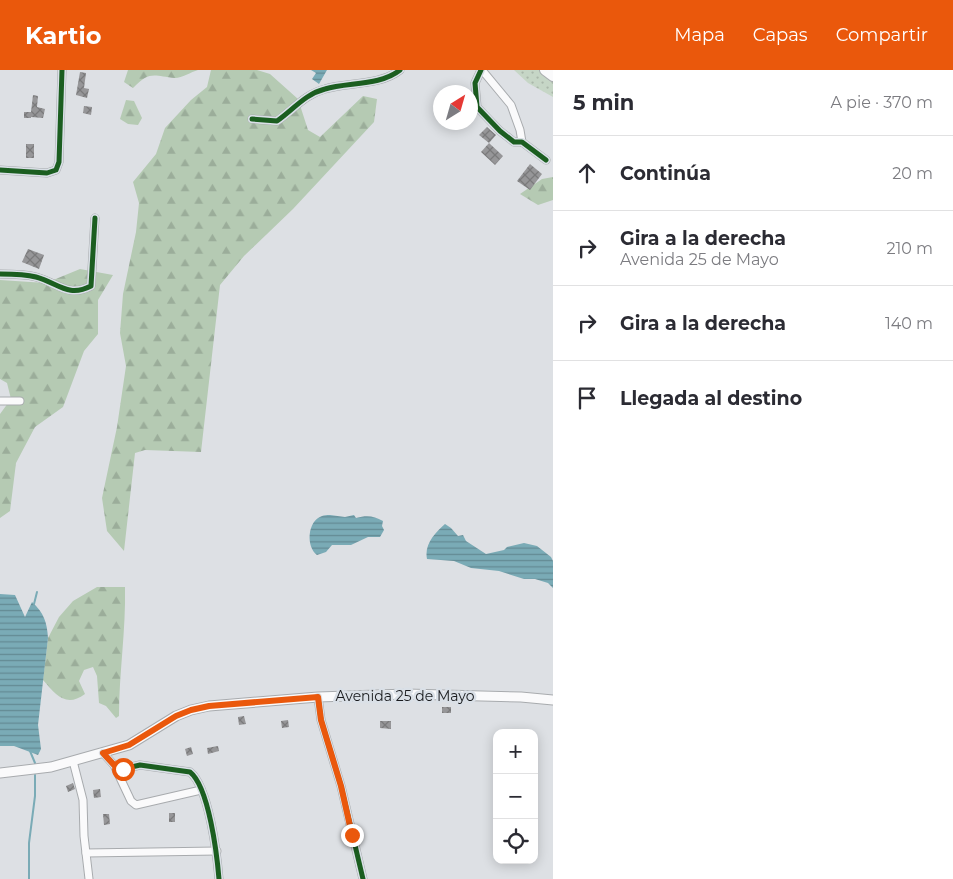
<!DOCTYPE html>
<html lang="es">
<meta charset="utf-8">
<style>
body{margin:0;font-family:Montserrat,sans-serif;background:#f2f2f3;color:#2b2b33}
.controls{position:absolute;right:15px;bottom:15px;display:grid;overflow:hidden;border-radius:10px;box-shadow:0 2px 12px #0003}
.controls button{width:45px;height:45px;display:grid;place-items:center;padding:0;border:0;border-bottom:1px solid #e1e1e2;background:#fff;color:#2b2b33;font:25px sans-serif}
.compass{position:absolute;left:433px;top:15px;width:45px;height:45px;border-radius:50%;background:#fff;box-shadow:0 2px 12px #0003;rotate:37deg}
.stop{position:absolute;width:15px;height:15px;margin:-11px;border:4px solid #ea580c;border-radius:50%;background:#fff}
.stop.end{background:#ea580c;border-color:#fff;box-shadow:0 1px 5px #0008}
.list{margin:0;padding:0;list-style:none}
h2{display:flex;justify-content:space-between;align-items:center;height:65px;margin:0;padding:0 20px;font-size:21px}
h2 small{font-size:16px;font-weight:400;color:#7c7c81}
.list li{display:grid;grid-template-columns:32px 1fr auto;gap:15px;align-items:center;box-sizing:border-box;height:75px;padding:0 20px;border-top:1px solid #e1e1e2}
.list b{display:block;font-size:19px;white-space:nowrap}
.list p{margin:0;font-size:16px;white-space:nowrap;color:#7c7c81}
.list em{font-size:16px;font-style:normal;color:#7c7c81}
.icon{flex:none;width:28px;height:28px;fill:none;stroke:currentColor;stroke-width:2;stroke-linecap:round;stroke-linejoin:round}
.map{position:relative;flex:none;width:553px;height:809px;overflow:hidden}
header{display:flex;align-items:center;gap:30px;box-sizing:border-box;height:70px;padding:0 25px;background:#ea580c;color:#fff}
header strong{font-size:24px}
nav{display:flex;gap:28px;margin-inline-start:auto;font-size:18px}
main{display:flex}
aside{flex:1;background:#fff}
.map>svg:first-child{display:block}
.grass{fill:url(#grass-dots)}
.forest{fill:url(#forest-firs)}
.water{fill:url(#water-rules)}
.lines{fill:none;stroke-linecap:round;stroke-linejoin:round}
.stream{stroke:#7aabb6;stroke-width:2}
.building{fill:url(#building-cross-hatch)}
.minor-casing{stroke:#a8abae;stroke-width:9}
.major-casing{stroke:#a8abae;stroke-width:11}
.highway-casing{stroke:#a8abae;stroke-width:12}
.minor{stroke:#fafafb;stroke-width:7}
.major{stroke:#fafafb;stroke-width:9}
.highway{stroke:#fafafb;stroke-width:10}
.cycleway-casing{stroke:#dae0e7;stroke-width:8}
.cycleway{stroke:#1b5e20;stroke-width:5}
.route{stroke:#ea580c;stroke-width:6}
.labels{text-anchor:middle;dominant-baseline:central;stroke-width:5;stroke-linejoin:round;paint-order:stroke}
.street-label{font-size:14px;fill:#191b1e;stroke:#dae0e7}
</style>
<header>
<strong>Kartio</strong>
<nav><a>Mapa</a><a>Capas</a><a>Compartir</a></nav>
</header>
<main>
<div class="map">
<svg width="553" height="809" viewBox="0 0 553 809">
<defs>
<pattern id="grass-dots" width="8" height="8" patternUnits="userSpaceOnUse" patternTransform="scale(1.25)"><rect width="8" height="8" fill="#c6d6c6"/><path d="M2 2h.1M6 6h.1" fill="none" stroke="#aab7aa" stroke-width="1.8" stroke-linecap="round"/></pattern>
<pattern id="forest-firs" width="22" height="20" patternUnits="userSpaceOnUse" patternTransform="scale(1.25)"><rect width="22" height="20" fill="#b5cab3"/><path d="M5 1l3.5 6h-7zM16 11l3.5 6h-7z" fill="#9bad9a"/></pattern>
<pattern id="water-rules" width="6" height="5" patternUnits="userSpaceOnUse" patternTransform="scale(1.25)"><rect width="6" height="5" fill="#7aabb6"/><path d="M0 2.5h6" fill="none" stroke="#638a93"/></pattern>
<pattern id="building-cross-hatch" width="8" height="8" patternUnits="userSpaceOnUse" patternTransform="scale(1.25)"><rect width="8" height="8" fill="#969698"/><path d="M0 0l8 8M0 8l8-8" fill="none" stroke="#7a7a7b"/></pattern>
</defs>
<rect width="100%" height="100%" fill="#dde0e4"/>
<!-- grass -->
<polygon class="grass" points="514,0 553,0 553,27 528,13"/>
<!-- forest -->
<g class="forest">
<path d="M128,0H198C191,2 182,8 175,8C154,6 150,0 133,18L124,12Z"/>
<polygon points="211,0 257,0 270,4 298,29 308,60 320,67 363,26 377,29 374,52 293,139 244,186 220,215 201,382 145,380 135,383 124,481 107,461 102,428 117,357 126,296 120,263 123,224 136,162 139,133 133,112 156,84 165,58 191,30 207,17"/>
<polygon points="126,30 134,31 142,48 138,55 128,54 120,49"/>
<polygon points="553,107 553,130 538,135 520,124 542,109"/>
<polygon points="80,199 113,205 98,230 98,264 84,281 63,337 35,357 16,393 10,441 0,448 0,344 11,329 7,313 0,309 0,210 46,213"/>
<path d="M97,517H125C126,560 119,603 119,646L116,648L106,636L99,633L97,606L93,597L84,600L79,611L85,624C66,638 56,625 43,610L48,568L59,547L73,531Z"/>
</g>
<!-- water -->
<g class="water">
<polygon points="311,0 327,0 319,14 312,9 316,3"/>
<path d="M330,445L345,447L354,445L356,448C367,445 374,446 383,451L382,456L384,460L380,467H368L351,475H332L326,482L317,485C306,477 307,451 322,446C324,445 327,445 330,445Z"/>
<path d="M445,454L451,458L458,466L463,465L466,471L486,484L504,480L507,477L524,473L537,476L551,487L553,491V518L548,513L535,509H524L499,501L471,498L454,491L427,489C424,474 435,463 445,454Z"/>
<path d="M0,524L15,525L25,547L32,532C44,543 47,552 48,568L38,655L41,679L38,685L14,676H0Z"/>
</g>
<g class="lines">
<!-- stream -->
<g class="stream">
<polyline points="34,534 37,522"/>
<polyline points="30,681 35,693"/>
<polyline points="29,809 29,773 35,726 35,705"/>
</g>
</g>
<!-- building -->
<g class="building">
<polygon points="80,2 86,3 84,18 89,19 87,28 76,25"/>
<polygon points="33,25 38,26 37,37 45,39 43,48 31,47 31,48 24,48 24,42 31,42"/>
<polygon points="84,36 92,37 91,45 83,43"/>
<polygon points="487,57 496,65 489,73 479,65"/>
<polygon points="489,73 503,86 495,95 481,82"/>
<rect x="26" y="74" width="8" height="14"/>
<polygon points="530,94 542,104 530,120 517,111"/>
<polygon points="28,179 44,185 39,199 22,192"/>
<rect x="442" y="637" width="9" height="6"/>
<polygon points="244,646 246,654 239,655 238,647"/>
<polygon points="288,650 289,657 282,658 281,651"/>
<polygon points="380,651 391,651 391,659 380,658"/>
<polygon points="218,676 219,681 208,684 207,678"/>
<polygon points="191,677 193,684 187,686 185,679"/>
<polygon points="73,713 75,719 68,722 66,716"/>
<polygon points="100,719 101,727 94,728 93,720"/>
<rect x="169" y="743" width="6" height="9"/>
<polygon points="103,744 109,744 110,754 104,755"/>
</g>
<g class="lines">
<defs>
<g id="minor">
<polyline points="481,0 475,13 477,37 500,61 514,72 522,72 546,90"/>
<polyline points="482,0 511,35 520,60 522,72"/>
<path d="M252,49L277,51C293,40 305,24 325,19C348,12 380,16 400,0"/>
<polyline points="0,100 47,103 56,100 59,92 62,0"/>
<path d="M0,204C11,204 25,204 36,207C58,213 68,228 91,216L95,148"/>
<polyline points="0,331 20,331"/>
<polyline points="318,627 321,650 341,716 363,809"/>
<path d="M103,683L114,695L123,699L140,695L190,702C209,717 217,785 219,809"/>
<polyline points="73,691 83,730 84,766 89,809"/>
<polyline points="114,695 131,731 136,735 201,720"/>
<polyline points="86,783 217,781"/>
</g>
<polyline id="major" points="0,703 51,697 129,675 176,646 191,640 209,636 318,627 407,624 521,627 553,630"/>
<polyline id="highway" points="545,0 553,6"/>
</defs>
<!-- minor casing -->
<use href="#minor" class="minor-casing"/>
<!-- major casing -->
<use href="#major" class="major-casing"/>
<!-- highway casing -->
<use href="#highway" class="highway-casing"/>
<!-- minor -->
<use href="#minor" class="minor"/>
<!-- major -->
<use href="#major" class="major"/>
<!-- highway -->
<use href="#highway" class="highway"/>
<defs>
<g id="cycleway">
<polyline points="481,0 475,13 477,37 500,61 514,72 522,72 546,90"/>
<path d="M252,49L277,51C293,40 305,24 325,19C348,12 380,16 400,0"/>
<polyline points="0,100 47,103 56,100 59,92 62,0"/>
<path d="M0,204C11,204 25,204 36,207C58,213 68,228 91,216L95,148"/>
<polyline points="318,627 321,650 341,716 363,809"/>
<path d="M103,683L114,695L123,699L140,695L190,702C209,717 217,785 219,809"/>
</g>
</defs>
<!-- cycleway casing -->
<use href="#cycleway" class="cycleway-casing"/>
<!-- cycleway -->
<use href="#cycleway" class="cycleway"/>
</g>
<g class="lines">
<!-- route -->
<polyline class="route" points="123,699 114,695 103,683 129,675 176,646 191,640 209,636 318,627 321,650 341,716 352,765"/>
</g>
<g class="labels">
<!-- street labels -->
<g class="street-label">
<text x="405" y="626">Avenida 25 de Mayo</text>
</g>
</g>
</svg>
<div class="controls">
<button>+</button>
<button>−</button>
<button><svg class="icon" aria-label="locate" viewBox="0 0 24 24"><circle cx="12" cy="12" r="6"/><path d="M12 2v4M12 18v4M2 12h4M18 12h4"/></svg></button>
</div>
<svg class="compass" viewBox="-18 -18 36 36"><path d="M0-13l5 13h-10z" fill="#e53935"/><path d="M0 13l5-13h-10z" fill="#7c7c81"/></svg>
<div class="stop" style="left:123px;top:699px"></div>
<div class="stop end" style="left:352px;top:765px"></div>
</div>
<aside>
<h2>5 min<small>A pie · 370 m</small></h2>
<ul class="list">
<li><svg class="icon" aria-label="ahead" viewBox="0 0 24 24"><path d="M12 20V5M6 11l6-6 6 6"/></svg><div><b>Continúa</b></div><em>20 m</em></li>
<li><svg class="icon" aria-label="right" viewBox="0 0 24 24"><path d="M7 20v-9h11M14 6l5 5-5 5"/></svg><div><b>Gira a la derecha</b><p>Avenida 25 de Mayo</p></div><em>210 m</em></li>
<li><svg class="icon" aria-label="right" viewBox="0 0 24 24"><path d="M7 20v-9h11M14 6l5 5-5 5"/></svg><div><b>Gira a la derecha</b></div><em>140 m</em></li>
<li><svg class="icon" aria-label="arrive" viewBox="0 0 24 24"><path d="M6 21V4h12l-3 4 3 4H6"/></svg><div><b>Llegada al destino</b></div></li>
</ul>
</aside>
</main>
